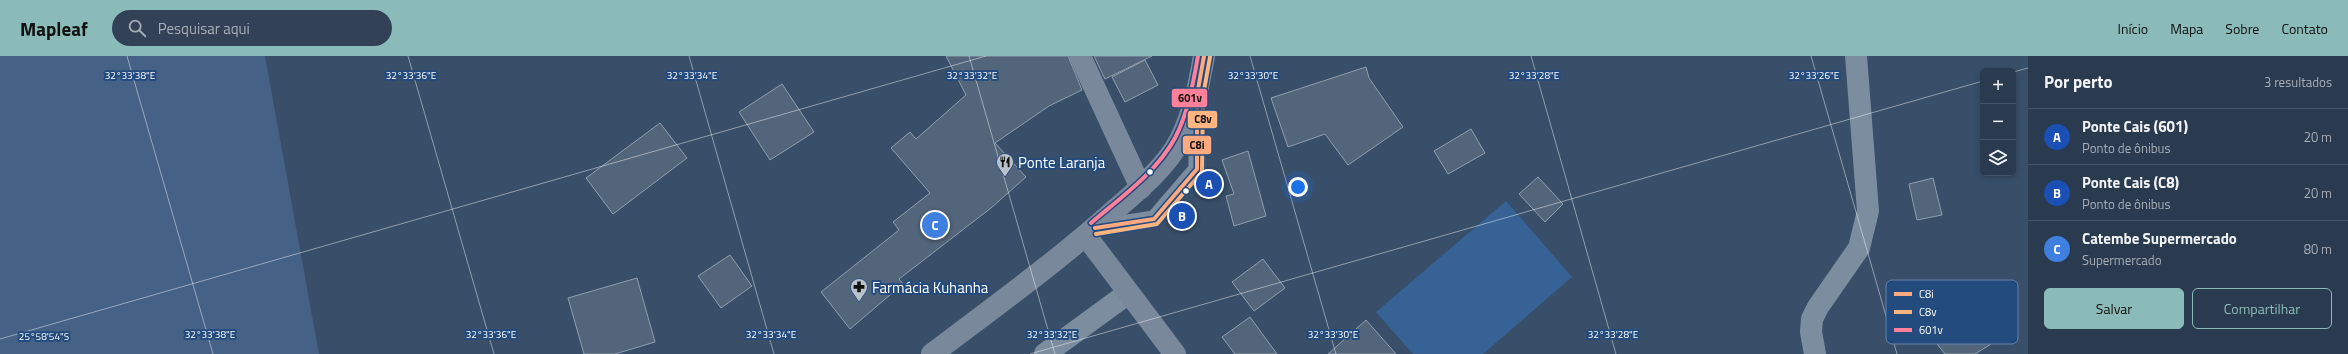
<!DOCTYPE html>
<html lang="pt">
<meta charset="utf-8">
<style>
body{margin:0;font-family:"Titillium Web",sans-serif;background:#324156;color:#f1f3f6}
.controls{position:absolute;right:12px;top:12px;display:grid;overflow:hidden;border-radius:6px;box-shadow:0 2px 6px #0003}
.controls button{width:36px;height:36px;display:grid;place-items:center;padding:0;border:0;border-bottom:1px solid #465466;background:#2a3a4f;color:#f1f3f6;font:20px sans-serif}
.you{position:absolute;left:1298px;top:131px;width:14px;height:14px;margin:-10px;border:3px solid #fff;border-radius:50%;background:#1a73e8;box-shadow:0 0 0 6px #1a73e833}
.badge{display:grid;place-items:center;width:26px;height:26px;border-radius:50%;background:#8bbbb9;color:#fff;font-size:13px;font-weight:700}
.pin{position:absolute;translate:-50% -50%;border:2px solid #fff;box-shadow:0 1px 4px #0006}
.list{margin:0;padding:0;list-style:none}
h2{display:flex;justify-content:space-between;align-items:center;height:52px;margin:0;padding:0 16px;font-size:17px}
h2 small{font-size:13px;font-weight:400;color:#a5adb7}
.list li{display:grid;grid-template-columns:26px 1fr auto;gap:12px;align-items:center;box-sizing:border-box;height:56px;padding:0 16px;border-top:1px solid #465466}
.list b{display:block;font-size:15px;white-space:nowrap}
.list p{margin:0;font-size:13px;white-space:nowrap;color:#a5adb7}
.list em{font-size:13px;font-style:normal;color:#a5adb7}
.actions{display:flex;gap:8px;padding:12px 16px}
.actions a{flex:1;padding:9px 0;border:1px solid #8bbbb9;border-radius:6px;text-align:center;font-size:14px;color:#8bbbb9}
.actions .main{background:#8bbbb9;color:#111}
.icon{flex:none;width:22px;height:22px;fill:none;stroke:currentColor;stroke-width:2;stroke-linecap:round;stroke-linejoin:round}
.map{position:relative;flex:none;width:2028px;height:298px;overflow:hidden}
header{display:flex;align-items:center;gap:24px;box-sizing:border-box;height:56px;padding:0 20px;background:#8bbbb9;color:#111}
header strong{font-size:19px}
nav{display:flex;gap:22px;margin-inline-start:auto;font-size:14px}
.search{width:280px;height:36px;background:#324156;display:flex;align-items:center;gap:10px;box-sizing:border-box;padding:0 14px;border-radius:22px;color:#a5adb7;font-size:15px}
main{display:flex}
aside{flex:1;background:#2a3a4f}
.map>svg:first-child{display:block}
.green{fill:#366295}
.water{fill:#456286}
.building{fill:#53657b;stroke:#919eae}
.lines{fill:none;stroke-linecap:round;stroke-linejoin:round}
.lane{stroke:#7c8da0;stroke-width:17}
.street{stroke:#7c8da0;stroke-width:22}
.secondary{stroke:#79889b;stroke-width:22}
.bus-1-casing{stroke:#234b7e;stroke-width:7}
.bus-2-casing{stroke:#234b7e;stroke-width:7}
.bus-3-casing{stroke:#234b7e;stroke-width:7}
.bus-1{stroke:#ffa980;stroke-width:4}
.bus-2{stroke:#ffb580;stroke-width:4}
.bus-3{stroke:#ff8098;stroke-width:4}
.ticks{fill:none;stroke:#fff;stroke-width:1;stroke-opacity:0.45}
.bus-dot{fill:#fff;stroke:#234b7e;stroke-width:1.5}
.labels{text-anchor:middle;dominant-baseline:central;stroke-width:4;stroke-linejoin:round;paint-order:stroke}
.poi-label{font-size:15px;fill:#fff;stroke:#234b7e;text-anchor:start}
.key{fill:#234b7e;stroke:#6581a5;stroke-width:1}
.key-label{font-size:11px;fill:#fff}
.ticks-label{font-size:10px;text-anchor:middle;fill:#fff;stroke:#234b7e;stroke-width:4;stroke-linejoin:round;paint-order:stroke}
.line-badge{stroke:#234b7e;stroke-width:1.5}
.pale-badge-label{font-size:11px;text-anchor:middle;font-weight:bold;fill:#111}
</style>
<header>
<strong>Mapleaf</strong>
<div class="search"><svg class="icon" aria-label="search" viewBox="0 0 24 24"><circle cx="10" cy="10" r="6"/><path d="M15 15l6 6"/></svg>Pesquisar aqui</div>
<nav><a>Início</a><a>Mapa</a><a>Sobre</a><a>Contato</a></nav>
</header>
<main>
<div class="map">
<svg width="2028" height="298" viewBox="0 0 2028 298">
<rect width="100%" height="100%" fill="#384e69"/>
<!-- green -->
<polygon class="green" points="1506,145 1572,221 1483,298 1413,298 1376,256"/>
<!-- water -->
<polygon class="water" points="0,0 265,0 319,298 0,298"/>
<!-- building -->
<g class="building">
<polygon points="946,0 1068,0 1082,34 1049,50 995,87 1026,121 991,152 899,223 903,228 850,273 821,236 899,174 893,166 930,137 891,92 910,76 916,83 966,39"/>
<polygon points="1094,0 1152,0 1105,23"/>
<polygon points="1145,4 1158,29 1125,46 1112,21"/>
<polygon points="1366,11 1369,22 1403,71 1348,109 1325,78 1288,91 1271,42"/>
<polygon points="782,28 814,76 770,104 739,56"/>
<polygon points="660,67 687,102 613,158 586,122"/>
<polygon points="1471,73 1485,97 1448,118 1434,95"/>
<polygon points="1248,95 1266,160 1234,170 1226,140 1234,138 1222,104"/>
<polygon points="1538,121 1563,148 1545,166 1519,138"/>
<polygon points="1933,122 1942,159 1917,164 1909,128"/>
<polygon points="730,199 752,230 721,252 698,220"/>
<polygon points="1263,203 1285,232 1254,255 1232,226"/>
<polygon points="637,222 655,286 615,298 584,298 568,242"/>
<polygon points="1959,237 1991,288 1975,298 1945,298 1917,263"/>
<polygon points="1250,261 1277,298 1235,298 1222,281"/>
<polygon points="1366,264 1396,298 1328,298"/>
</g>
<g class="lines">
<!-- lane -->
<polyline class="lane" points="1095,172 1154,163 1197,113 1197,50"/>
<!-- street -->
<g class="street">
<polyline points="1045,298 1127,238"/>
<polyline points="1815,298 1811,276 1812,263 1818,251 1859,192 1868,155 1856,0"/>
</g>
<!-- secondary -->
<g class="secondary">
<polyline points="1080,0 1141,132"/>
<polyline points="1086,180 1175,298"/>
<path d="M932,298C994,251 1058,205 1116,153C1137,135 1167,110 1180,84C1193,58 1199,29 1204,0"/>
</g>
<defs>
<polyline id="bus-1" points="1095,172 1154,163 1197,113 1197,39 1204,0"/>
<polyline id="bus-2" points="1096,178 1157,168 1202,116 1203,40 1210,1"/>
<path id="bus-3" d="M1091,167C1120,142 1156,117 1175,82C1188,57 1193,28 1198,0"/>
</defs>
<!-- bus-1 casing -->
<use href="#bus-1" class="bus-1-casing"/>
<!-- bus-2 casing -->
<use href="#bus-2" class="bus-2-casing"/>
<!-- bus-3 casing -->
<use href="#bus-3" class="bus-3-casing"/>
<!-- bus-1 -->
<use href="#bus-1" class="bus-1"/>
<!-- bus-2 -->
<use href="#bus-2" class="bus-2"/>
<!-- bus-3 -->
<use href="#bus-3" class="bus-3"/>
</g>
<!-- ticks -->
<path class="ticks" d="M127,0L213,298M408,0L494,298M689,0L774,298M969,0L1055,298M1250,0L1336,298M1531,0L1616,298M1811,0L1897,298M2013,16L2028,12M0,283L986,0M1030,298L1983,25"/>
<!-- icons -->
<defs>
<symbol id="restaurant-pin" viewBox="-11 -11 22 30"><path d="M0 17L-7.5 6A9.5 9.5 0 1 1 7.5 6Z" fill="#b9c1ca" stroke="#234b7e"/><path d="M-5-6h1v4h1v-4h1v4h1v-4h1v5L-1.5 .5V6h-2V.5L-5-1ZM5-6V6H3V1.5H1.5Q1.5-4 5-6Z" fill="#111"/></symbol>
<symbol id="pharmacy-pin" viewBox="-11 -11 22 30"><path d="M0 17L-7.5 6A9.5 9.5 0 1 1 7.5 6Z" fill="#b9c1ca" stroke="#234b7e"/><path d="M-2-6h4v4h4v4h-4v4h-4v-4h-4v-4h4Z" fill="#111"/></symbol>
</defs>
<g fill-rule="evenodd">
<use href="#restaurant-pin" x="995" y="96" width="20" height="27"/>
<use href="#pharmacy-pin" x="849" y="221" width="20" height="27"/>
</g>
<!-- markers -->
<g class="bus-dot">
<circle cx="1150" cy="116" r="3.5"/>
<circle cx="1186" cy="135" r="3.5"/>
</g>
<g class="labels">
<!-- poi labels -->
<g class="poi-label">
<text x="1018" y="106">Ponte Laranja</text>
<text x="872" y="231">Farmácia Kuhanha</text>
</g>
</g>
<!-- legend -->
<rect x="1886" y="224" width="132" height="64" rx="6" class="key"/>
<rect x="1894" y="236" width="18" height="4" fill="#ffa980"/>
<rect x="1894" y="254" width="18" height="4" fill="#ffb580"/>
<rect x="1894" y="272" width="18" height="4" fill="#ff8098"/>
<g class="key-label">
<text x="1919" y="242">C8i</text>
<text x="1919" y="260">C8v</text>
<text x="1919" y="278">601v</text>
</g>
<g class="ticks-label">
<text x="130" y="23">32°33'38"E</text>
<text x="411" y="23">32°33'36"E</text>
<text x="692" y="23">32°33'34"E</text>
<text x="972" y="23">32°33'32"E</text>
<text x="1253" y="23">32°33'30"E</text>
<text x="1534" y="23">32°33'28"E</text>
<text x="1814" y="23">32°33'26"E</text>
<text x="1333" y="282">32°33'30"E</text>
<text x="1613" y="282">32°33'28"E</text>
<text x="210" y="282">32°33'38"E</text>
<text x="491" y="282">32°33'36"E</text>
<text x="771" y="282">32°33'34"E</text>
<text x="1052" y="282">32°33'32"E</text>
<text x="44" y="284">25°58'54"S</text>
</g>
<g class="line-badge">
<rect x="1171" y="32" width="37" height="20" rx="4" fill="#ff8098"/>
<rect x="1187" y="54" width="31" height="19" rx="4" fill="#ffb580"/>
<rect x="1182" y="79" width="30" height="20" rx="4" fill="#ffa980"/>
</g>
<g class="pale-badge-label">
<text x="1190" y="46">601v</text>
<text x="1203" y="67">C8v</text>
<text x="1197" y="93">C8i</text>
</g>
</svg>
<div class="controls">
<button>+</button>
<button>−</button>
<button><svg class="icon" aria-label="layers" viewBox="0 0 24 24"><path d="M12 4l9 5-9 5-9-5zM3 14l9 5 9-5"/></svg></button>
</div>
<div class="you"></div>
<div class="pin badge" style="left:1209px;top:128px;background:#1a4fb4">A</div>
<div class="pin badge" style="left:1182px;top:160px;background:#1a4fb4">B</div>
<div class="pin badge" style="left:935px;top:169px;background:#3f7fe0">C</div>
</div>
<aside>
<h2>Por perto<small>3 resultados</small></h2>
<ul class="list">
<li><span class="badge" style="background:#1a4fb4">A</span><div><b>Ponte Cais (601)</b><p>Ponto de ônibus</p></div><em>20 m</em></li>
<li><span class="badge" style="background:#1a4fb4">B</span><div><b>Ponte Cais (C8)</b><p>Ponto de ônibus</p></div><em>20 m</em></li>
<li><span class="badge" style="background:#3f7fe0">C</span><div><b>Catembe Supermercado</b><p>Supermercado</p></div><em>80 m</em></li>
</ul>
<div class="actions"><a class="main">Salvar</a><a>Compartilhar</a></div>
</aside>
</main>
